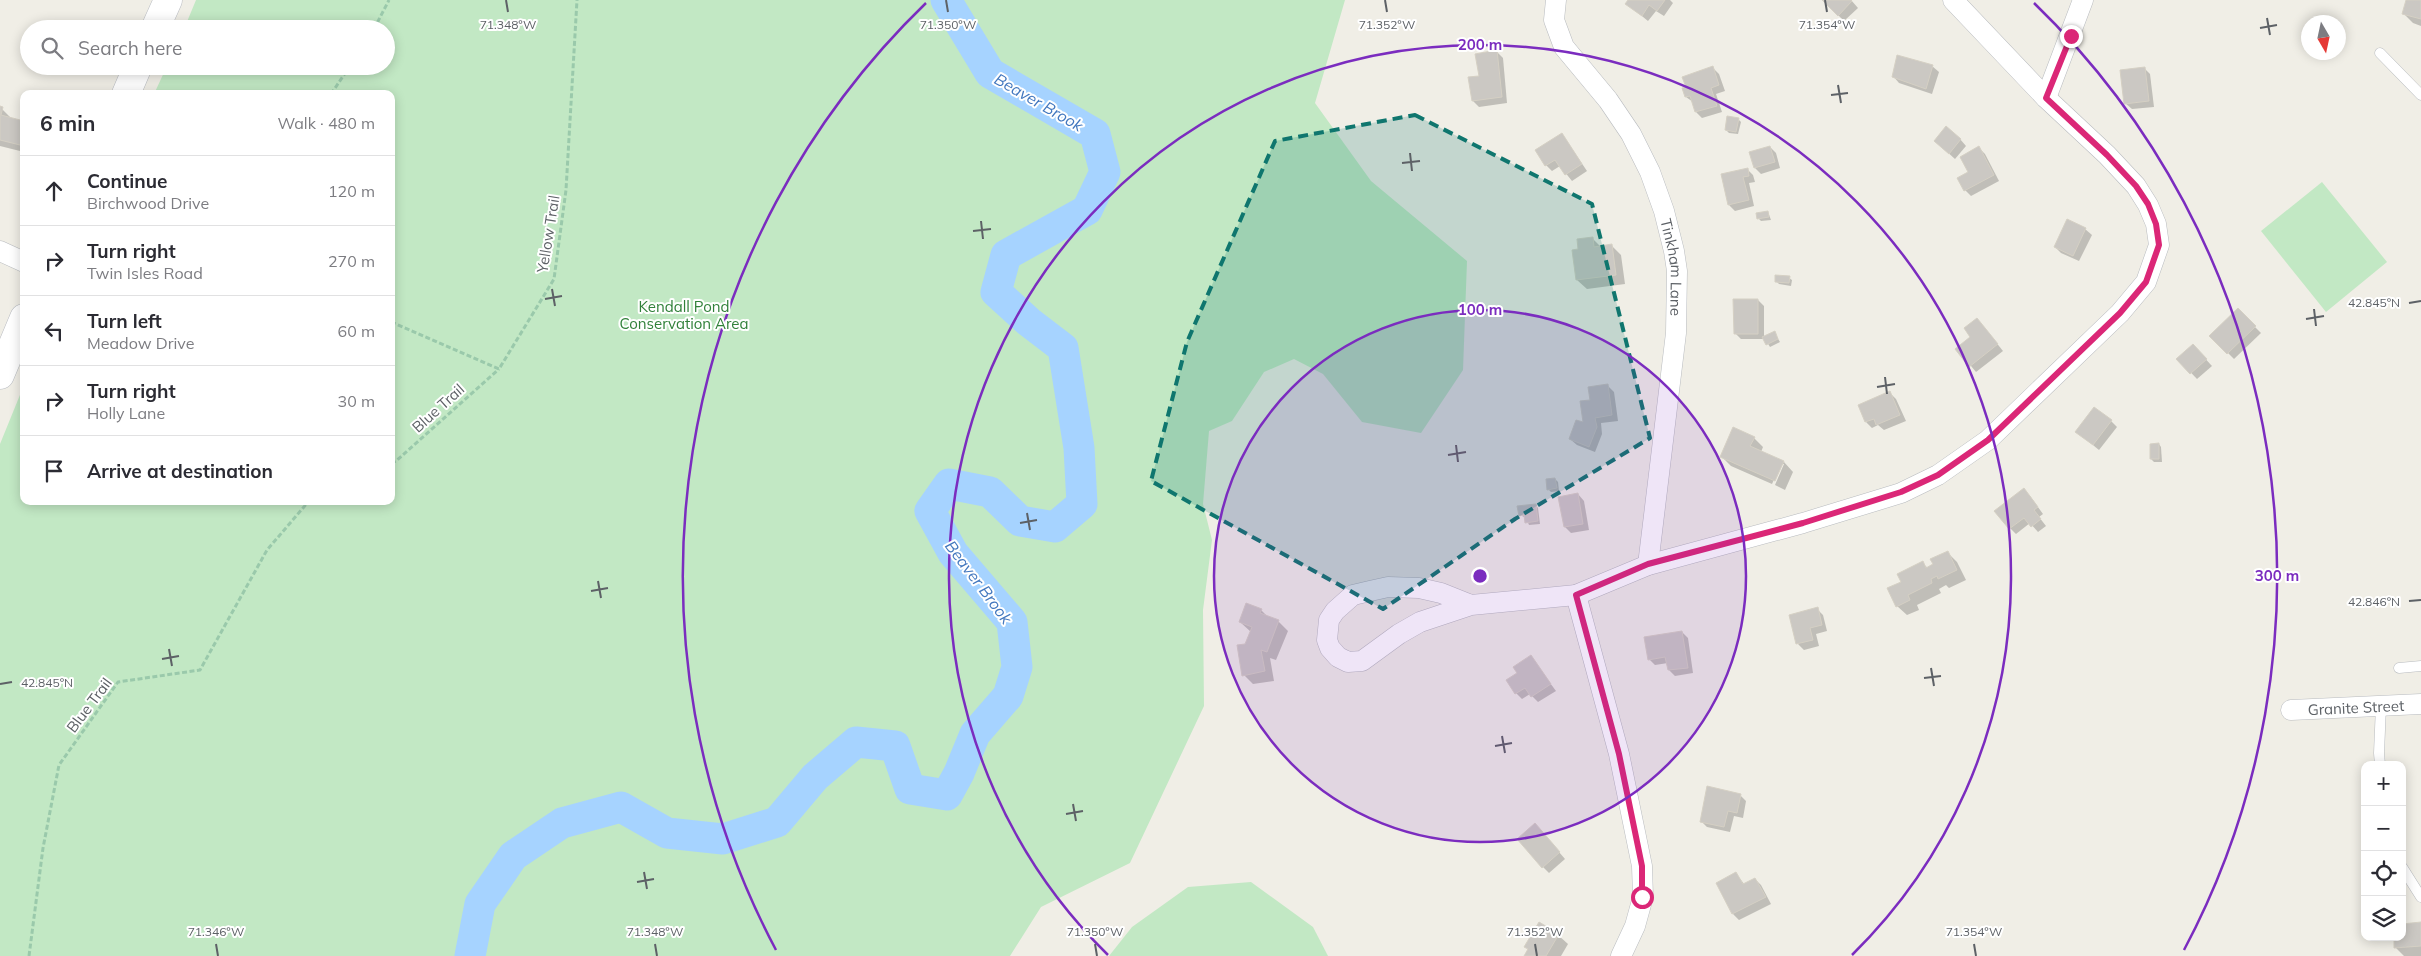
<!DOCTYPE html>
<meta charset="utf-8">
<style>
body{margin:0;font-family:Mulish,sans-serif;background:#f7f7f7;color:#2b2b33}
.controls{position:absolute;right:15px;bottom:15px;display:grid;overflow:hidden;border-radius:10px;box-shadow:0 2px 12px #0003}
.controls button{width:45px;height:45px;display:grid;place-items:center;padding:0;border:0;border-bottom:1px solid #e1e1e2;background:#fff;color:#2b2b33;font:25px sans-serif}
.compass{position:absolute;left:2301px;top:15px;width:45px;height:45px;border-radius:50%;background:#fff;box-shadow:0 2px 12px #0003;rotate:171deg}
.stop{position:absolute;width:15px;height:15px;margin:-11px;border:4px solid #db2777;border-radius:50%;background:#fff}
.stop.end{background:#db2777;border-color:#fff;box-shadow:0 1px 5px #0008}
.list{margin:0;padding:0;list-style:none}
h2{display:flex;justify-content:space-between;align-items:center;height:65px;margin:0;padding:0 20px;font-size:21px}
h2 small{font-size:16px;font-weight:400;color:#7c7c81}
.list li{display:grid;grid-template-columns:32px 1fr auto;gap:15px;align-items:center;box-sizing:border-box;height:70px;padding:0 20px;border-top:1px solid #e1e1e2}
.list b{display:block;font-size:19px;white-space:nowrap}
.list p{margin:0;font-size:16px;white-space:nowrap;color:#7c7c81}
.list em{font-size:16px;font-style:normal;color:#7c7c81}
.icon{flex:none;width:28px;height:28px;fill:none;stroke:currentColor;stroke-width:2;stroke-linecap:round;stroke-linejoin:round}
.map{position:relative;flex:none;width:2421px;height:956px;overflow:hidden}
.search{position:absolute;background:#fff;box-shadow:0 2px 12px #0003;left:20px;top:20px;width:375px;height:55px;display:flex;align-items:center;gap:12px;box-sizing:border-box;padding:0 18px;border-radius:28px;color:#7c7c81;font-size:19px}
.panel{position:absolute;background:#fff;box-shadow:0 2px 12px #0003;left:20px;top:90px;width:375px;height:415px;border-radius:10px}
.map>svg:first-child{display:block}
.green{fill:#c2e8c4}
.shadow{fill:#0003}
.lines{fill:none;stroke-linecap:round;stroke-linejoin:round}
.river{stroke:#a6d3ff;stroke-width:31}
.building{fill:#cbc8c3;stroke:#d5d0c4}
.lane-casing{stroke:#b8bbbf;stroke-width:11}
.street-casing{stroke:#b8bbbf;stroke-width:21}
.secondary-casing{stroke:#b9bcc2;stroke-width:29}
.path{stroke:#9ac9ab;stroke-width:3;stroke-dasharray:5 2.5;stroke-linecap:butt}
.lane{stroke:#fff;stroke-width:10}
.street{stroke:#fff;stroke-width:20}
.secondary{stroke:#fff;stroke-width:28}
.route{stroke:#db2777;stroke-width:6}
.marked{fill:#0f766e;fill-opacity:0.2;stroke:#0f766e;stroke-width:4;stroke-dasharray:10 6;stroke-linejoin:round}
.ticks{fill:none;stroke:#5d6166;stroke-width:2}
.ring{fill:none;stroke:#7b2cbf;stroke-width:2.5}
.labels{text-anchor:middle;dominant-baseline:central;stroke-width:4;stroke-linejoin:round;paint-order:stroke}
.street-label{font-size:15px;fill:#5d6166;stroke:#fff}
.park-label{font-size:15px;fill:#31813a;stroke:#fff}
.water-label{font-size:16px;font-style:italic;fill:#4277be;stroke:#fff}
.ticks-label{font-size:12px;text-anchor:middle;fill:#5d6166;stroke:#fff;stroke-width:4;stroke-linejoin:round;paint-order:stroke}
.centre{fill:#7b2cbf;stroke:#fff;stroke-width:2.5}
.ring-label{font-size:15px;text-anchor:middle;font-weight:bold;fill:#7b2cbf;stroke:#fff;stroke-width:4;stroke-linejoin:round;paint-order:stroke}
</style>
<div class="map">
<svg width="2421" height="956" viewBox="0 0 2421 956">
<rect width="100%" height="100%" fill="#f0eee6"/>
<!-- green -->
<g class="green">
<polygon points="196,0 1345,0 1315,103 1371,181 1467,261 1463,370 1421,433 1362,422 1323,374 1294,359 1264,372 1232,421 1209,431 1203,504 1212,540 1203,610 1204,706 1130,863 1041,907 1010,956 0,956 0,444 24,385 24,501 391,501 391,94 154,94 167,66 386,66 386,29 184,29"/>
<polygon points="2322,182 2387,262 2326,312 2261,231"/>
<polygon points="1251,882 1313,927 1328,956 1109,956 1132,927 1188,887"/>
</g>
<!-- shadow -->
<g class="shadow">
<polygon points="1630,0 1670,0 1673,3 1664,16 1656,11 1648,21 1627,4"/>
<polygon points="1823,0 1851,0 1858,8 1844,21"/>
<polygon points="2408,0 2421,0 2421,26 2413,23 2404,14"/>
<polygon points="1497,52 1503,58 1507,103 1479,107 1473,101"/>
<polygon points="1932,66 1939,72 1932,94 1899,83 1893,76"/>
<polygon points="1713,68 1719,74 1725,91 1716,94 1722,112 1702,118 1696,112 1693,102 1686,97"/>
<polygon points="2144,68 2150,74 2154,107 2132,109 2125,103"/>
<polygon points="0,107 12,119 24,122 24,152 0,146"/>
<polygon points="1738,119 1741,122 1738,134 1729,133 1726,130"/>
<polygon points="1562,134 1587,171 1572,181 1560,166 1552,171 1546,165"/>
<polygon points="1960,139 1966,146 1955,159 1935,141"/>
<polygon points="1770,147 1776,153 1780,168 1761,174 1755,168"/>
<polygon points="1979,148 1985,154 1999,181 1971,196 1965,190"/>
<polygon points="1747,169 1753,175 1755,182 1749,183 1754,206 1735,211 1729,205 1722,175"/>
<polygon points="1768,212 1771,220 1761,221 1759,219"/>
<polygon points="2067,221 2085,229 2092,235 2079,261 2061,253 2055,247"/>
<polygon points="1592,238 1601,247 1612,246 1621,255 1625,284 1587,289 1577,280 1573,251 1580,250"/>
<polygon points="1789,278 1792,280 1791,286 1779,284 1776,281"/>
<polygon points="1758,300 1764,306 1764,337 1774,332 1780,342 1770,347 1765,339 1741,339 1735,333"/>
<polygon points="2238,310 2261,333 2234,359 2211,336"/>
<polygon points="1983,326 2003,351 1976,372 1957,349"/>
<polygon points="2199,352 2212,366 2197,379 2178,359"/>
<polygon points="1608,386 1614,392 1618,421 1601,423 1602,434 1595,452 1577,445 1570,439 1584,424 1591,401"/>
<polygon points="1890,393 1896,399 1906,421 1884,430 1878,425 1872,428 1866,422"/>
<polygon points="2111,421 2117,427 2099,450 2077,432"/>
<polygon points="1754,438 1763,447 1761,452 1784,462 1793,472 1785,490 1775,485 1784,464 1781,464 1772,484 1731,466 1721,456"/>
<polygon points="2159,444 2161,447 2162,462 2154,462 2151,459"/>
<polygon points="1555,479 1558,482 1559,491 1551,492 1548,489"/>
<polygon points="1578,494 1584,501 1589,530 1571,533 1565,527"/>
<polygon points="2030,496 2043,514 2039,517 2046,526 2038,532 2030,523 2016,534 2010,528"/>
<polygon points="1536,505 1538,508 1540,524 1529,525 1526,518 1520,515"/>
<polygon points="1948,553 1957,562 1966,580 1949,588 1946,585 1939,589 1941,593 1917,605 1919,610 1907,615 1897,606 1902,582 1922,563 1928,568 1934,565"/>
<polygon points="1817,609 1823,615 1827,631 1816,634 1819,646 1804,650 1798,644 1790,616"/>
<polygon points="1261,610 1269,618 1278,621 1288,631 1276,660 1270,658 1274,681 1253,684 1244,675 1246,645 1251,632 1240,622"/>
<polygon points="1682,632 1688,638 1693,673 1675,676 1669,670 1668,663 1655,665 1649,659"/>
<polygon points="1531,657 1556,691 1538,702 1530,694 1522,699 1516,693 1519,674"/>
<polygon points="1740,795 1746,801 1743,818 1734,816 1730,832 1707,827 1701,821"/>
<polygon points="1541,831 1565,859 1549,873 1543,867"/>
<polygon points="1736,874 1745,885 1755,879 1761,885 1771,904 1739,920 1733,914 1717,884"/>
<polygon points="1539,924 1558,935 1568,944 1561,956 1525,956"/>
<polygon points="2421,924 2421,956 2404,956 2396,948 2402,937"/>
</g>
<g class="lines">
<!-- river -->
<polyline class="river" points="470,956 480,904 513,856 562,823 621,807 667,833 723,839 777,822 815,777 856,742 895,746 910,789 947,795 959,773 975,734 1008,696 1017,667 1012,622 953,553 930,511 949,484 990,492 1020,521 1055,527 1082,504 1079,448 1063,348 1029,322 996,292 1006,255 1087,210 1105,172 1095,134 990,73 946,0"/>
</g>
<!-- building -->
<g class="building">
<polygon points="1628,0 1665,0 1657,11 1649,5 1642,16 1625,4"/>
<polygon points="1822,0 1851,0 1852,1 1838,16"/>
<polygon points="2406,0 2421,0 2421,19 2402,14"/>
<polygon points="1497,50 1502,97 1472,101 1468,77 1479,76 1475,54"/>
<polygon points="1897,55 1933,65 1926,89 1892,77"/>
<polygon points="1713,66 1719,85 1711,88 1717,106 1695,112 1690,96 1685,97 1682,88 1686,87 1682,77"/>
<polygon points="2145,67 2149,101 2124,104 2120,70"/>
<polygon points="0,106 3,107 1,115 24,121 24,146 0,140"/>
<polygon points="1727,116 1739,118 1736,132 1725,130"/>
<polygon points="1946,126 1961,139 1949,154 1934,141"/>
<polygon points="1562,133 1582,164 1565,175 1555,160 1545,166 1535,150"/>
<polygon points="1770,146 1775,162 1754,168 1749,152"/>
<polygon points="1979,146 1994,175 1964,191 1957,178 1968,172 1960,157"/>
<polygon points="1748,168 1749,176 1743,177 1749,200 1728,205 1721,174"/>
<polygon points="1768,211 1769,217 1757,219 1756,213"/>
<polygon points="2067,219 2086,228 2073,256 2054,247"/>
<polygon points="1593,237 1594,247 1612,244 1616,275 1576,280 1572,250 1578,249 1577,239"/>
<polygon points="1775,275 1790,276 1789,283 1775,282"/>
<polygon points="1733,299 1758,299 1758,334 1734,334"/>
<polygon points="2238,308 2256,326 2227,354 2209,336"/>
<polygon points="1977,318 1998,344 1969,367 1955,349 1970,337 1964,328"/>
<polygon points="1775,331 1778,339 1766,345 1762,337"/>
<polygon points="2193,344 2207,359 2190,374 2176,359"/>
<polygon points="1608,384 1612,415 1595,418 1597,427 1589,447 1569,439 1576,420 1583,422 1580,401 1590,400 1588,387"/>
<polygon points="1890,391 1900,415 1876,425 1874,419 1865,422 1858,405"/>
<polygon points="2094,407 2112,420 2093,445 2075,432"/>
<polygon points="1733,427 1755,437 1750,446 1784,461 1775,481 1720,457"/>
<polygon points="2159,443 2159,459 2150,459 2150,444"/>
<polygon points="1555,478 1557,488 1547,490 1546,479"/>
<polygon points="2024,488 2038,507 2034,510 2041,519 2031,527 2024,518 2009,529 1994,511"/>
<polygon points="1578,493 1583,524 1564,527 1558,497"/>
<polygon points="1536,504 1538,521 1525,523 1524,515 1519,516 1517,506"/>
<polygon points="1948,551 1957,570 1938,579 1937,576 1931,579 1932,583 1908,595 1910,600 1896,607 1887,588 1901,582 1897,574 1923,561 1926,568 1933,564 1930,559"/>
<polygon points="1246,603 1262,609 1260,613 1279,620 1267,652 1261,650 1265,671 1242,676 1237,645 1245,644 1252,627 1239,622"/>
<polygon points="1818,607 1822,625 1810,628 1813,640 1796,644 1789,615"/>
<polygon points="1682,631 1688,668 1668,670 1665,657 1648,660 1644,637"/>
<polygon points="1531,655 1551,684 1531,697 1525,688 1515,694 1506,680 1517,673 1513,667"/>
<polygon points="1707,786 1741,794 1737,813 1728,811 1724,827 1700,822"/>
<polygon points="1535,823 1560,852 1542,868 1517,839"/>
<polygon points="1736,872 1743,884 1755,878 1766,897 1732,914 1716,883"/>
<polygon points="1539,922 1559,934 1546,956 1524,956 1528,949 1524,947"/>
<polygon points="2421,922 2421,946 2394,948 2394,937 2402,937 2402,924"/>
</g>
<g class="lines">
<defs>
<g id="lane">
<polyline points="2380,53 2421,95"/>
<polyline points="2399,668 2421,666"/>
<polyline points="2380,765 2379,753 2381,706"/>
<polyline points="2402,867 2421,897"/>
</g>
<g id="street">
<path id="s1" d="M1556,0L1554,20L1564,47L1608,100L1631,134L1650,172L1664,211L1674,251L1677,271L1676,333L1648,565"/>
<polyline points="2046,98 2083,0"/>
<polyline points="0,251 24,262"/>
<polyline points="1576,595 1619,754 1642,866 1643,897 1635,926 1621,956"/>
<polyline points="1471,605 1420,622 1399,634 1362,661 1348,662 1338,657 1330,648 1327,640 1329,620 1335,611 1353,595 1370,591 1388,587 1419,588 1441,593 1471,605 1576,595 1648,565 1803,523 1901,493 1938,475 1988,440 2120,313 2146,282 2159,245 2156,224 2148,205 2136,186 2107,155 2046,98 1953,0"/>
<path id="s2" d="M2291,710L2421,704"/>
</g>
<g id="secondary">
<polyline points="155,29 168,0"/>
<polyline points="126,94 138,66"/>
<polyline points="0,375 24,318"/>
</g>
</defs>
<!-- lane casing -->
<use href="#lane" class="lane-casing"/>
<!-- street casing -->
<use href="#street" class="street-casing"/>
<!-- secondary casing -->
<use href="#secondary" class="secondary-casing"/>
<!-- path -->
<g class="path">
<polyline points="374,29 389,0"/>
<polyline points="331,94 350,66"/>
<polyline points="391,322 499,369 554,279 566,190 577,0"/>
<polyline points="391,463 396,461 499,369"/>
<polyline points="29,956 43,848 59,765 118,682 200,670 267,550 309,501"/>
</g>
<!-- lane -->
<use href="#lane" class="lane"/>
<!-- street -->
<use href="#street" class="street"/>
<!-- secondary -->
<use href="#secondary" class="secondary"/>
</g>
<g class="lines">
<!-- route -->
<polyline class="route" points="1642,897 1642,866 1619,754 1576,595 1648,564 1803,523 1901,492 1938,475 1988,440 2120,313 2146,282 2159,245 2156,224 2148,204 2136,186 2107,155 2046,98 2071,36"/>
</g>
<!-- marked area -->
<path class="marked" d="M1415,115L1592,204L1650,438L1515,519L1383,609L1151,481L1187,342L1275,141Z"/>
<!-- ticks -->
<path class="ticks" d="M506,0L508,12M946,0L948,12M1385,0L1387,12M1825,0L1827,12M2267,18L2270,35M2260,28L2277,25M1838,85L1841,103M1831,95L1848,93M1410,153L1412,171M1402,163L1420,161M981,221L983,239M973,231L991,229M552,289L555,306M545,299L562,296M2409,303L2421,301M2314,309L2316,326M2306,319L2324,316M1885,377L1887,394M1877,387L1895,384M1456,445L1458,462M1448,455L1466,452M1027,513L1030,530M1020,523L1037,520M598,581L601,598M591,591L608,588M2409,601L2421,600M169,649L172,666M162,659L179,656M1931,668L1934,686M1924,678L1941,676M0,684L12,682M1502,736L1505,753M1495,746L1512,743M1073,804L1076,821M1066,814L1083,811M644,872L647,889M637,882L654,879M216,944L218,956M655,944L657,956M1095,944L1097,956M1535,944L1537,956M1974,944L1976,956"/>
<!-- distance rings -->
<circle cx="1480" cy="576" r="266" fill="#7b2cbf" fill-opacity=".12"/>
<g class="ring">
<circle cx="1480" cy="576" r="266"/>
<path d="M1108 955A531 531 0 1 1 1852 955"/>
<path d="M776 950A797 797 0 0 1 926 3M2034 3A797 797 0 0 1 2184 950"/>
</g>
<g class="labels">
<!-- street labels -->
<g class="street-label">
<text transform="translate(548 234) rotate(-81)">Yellow Trail</text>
<text stroke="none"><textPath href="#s1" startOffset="300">Tinkham Lane</textPath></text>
<text transform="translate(438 408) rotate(-42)">Blue Trail</text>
<text transform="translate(89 705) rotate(-53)">Blue Trail</text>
<text stroke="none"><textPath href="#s2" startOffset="65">Granite Street</textPath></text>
</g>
<!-- park labels -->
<g class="park-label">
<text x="684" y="306">Kendall Pond<tspan x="684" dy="17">Conservation Area</tspan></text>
</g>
<!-- water labels -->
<g class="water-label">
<text transform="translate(1039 102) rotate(30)">Beaver Brook</text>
<text transform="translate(979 582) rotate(53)">Beaver Brook</text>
</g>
</g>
<g class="ticks-label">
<text x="508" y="29">71.348°W</text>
<text x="948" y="29">71.350°W</text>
<text x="1387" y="29">71.352°W</text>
<text x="1827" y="29">71.354°W</text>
<text x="2374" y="307">42.845°N</text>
<text x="2374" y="606">42.846°N</text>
<text x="47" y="687">42.845°N</text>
<text x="216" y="936">71.346°W</text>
<text x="655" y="936">71.348°W</text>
<text x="1095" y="936">71.350°W</text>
<text x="1535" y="936">71.352°W</text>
<text x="1974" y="936">71.354°W</text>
</g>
<circle cx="1480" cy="576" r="8" class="centre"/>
<g class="ring-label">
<text x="1480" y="50">200 m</text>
<text x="1480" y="315">100 m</text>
<text x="2277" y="581">300 m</text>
</g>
</svg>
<div class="controls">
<button>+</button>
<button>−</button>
<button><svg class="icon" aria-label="locate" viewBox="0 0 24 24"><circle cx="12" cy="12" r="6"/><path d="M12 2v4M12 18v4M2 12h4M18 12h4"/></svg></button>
<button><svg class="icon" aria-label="layers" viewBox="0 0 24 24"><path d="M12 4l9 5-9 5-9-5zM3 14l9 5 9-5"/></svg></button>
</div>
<svg class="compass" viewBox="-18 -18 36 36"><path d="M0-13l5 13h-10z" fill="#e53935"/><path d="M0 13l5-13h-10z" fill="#7c7c81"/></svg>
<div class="stop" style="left:1642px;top:897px"></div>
<div class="stop end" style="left:2071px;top:36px"></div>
<div class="search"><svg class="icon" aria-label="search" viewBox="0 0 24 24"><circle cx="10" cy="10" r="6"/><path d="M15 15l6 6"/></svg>Search here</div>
<section class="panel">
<h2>6 min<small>Walk · 480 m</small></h2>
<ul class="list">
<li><svg class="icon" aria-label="ahead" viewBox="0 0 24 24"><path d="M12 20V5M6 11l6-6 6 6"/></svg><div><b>Continue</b><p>Birchwood Drive</p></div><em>120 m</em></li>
<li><svg class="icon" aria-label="right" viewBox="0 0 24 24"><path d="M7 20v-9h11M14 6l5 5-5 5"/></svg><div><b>Turn right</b><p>Twin Isles Road</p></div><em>270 m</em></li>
<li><svg class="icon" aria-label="left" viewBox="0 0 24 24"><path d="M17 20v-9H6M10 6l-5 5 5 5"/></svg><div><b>Turn left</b><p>Meadow Drive</p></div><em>60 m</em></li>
<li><svg class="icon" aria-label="right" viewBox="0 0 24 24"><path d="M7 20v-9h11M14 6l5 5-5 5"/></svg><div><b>Turn right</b><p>Holly Lane</p></div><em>30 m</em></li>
<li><svg class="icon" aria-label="arrive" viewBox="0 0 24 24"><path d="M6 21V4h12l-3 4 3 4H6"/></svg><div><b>Arrive at destination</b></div></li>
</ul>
</section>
</div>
